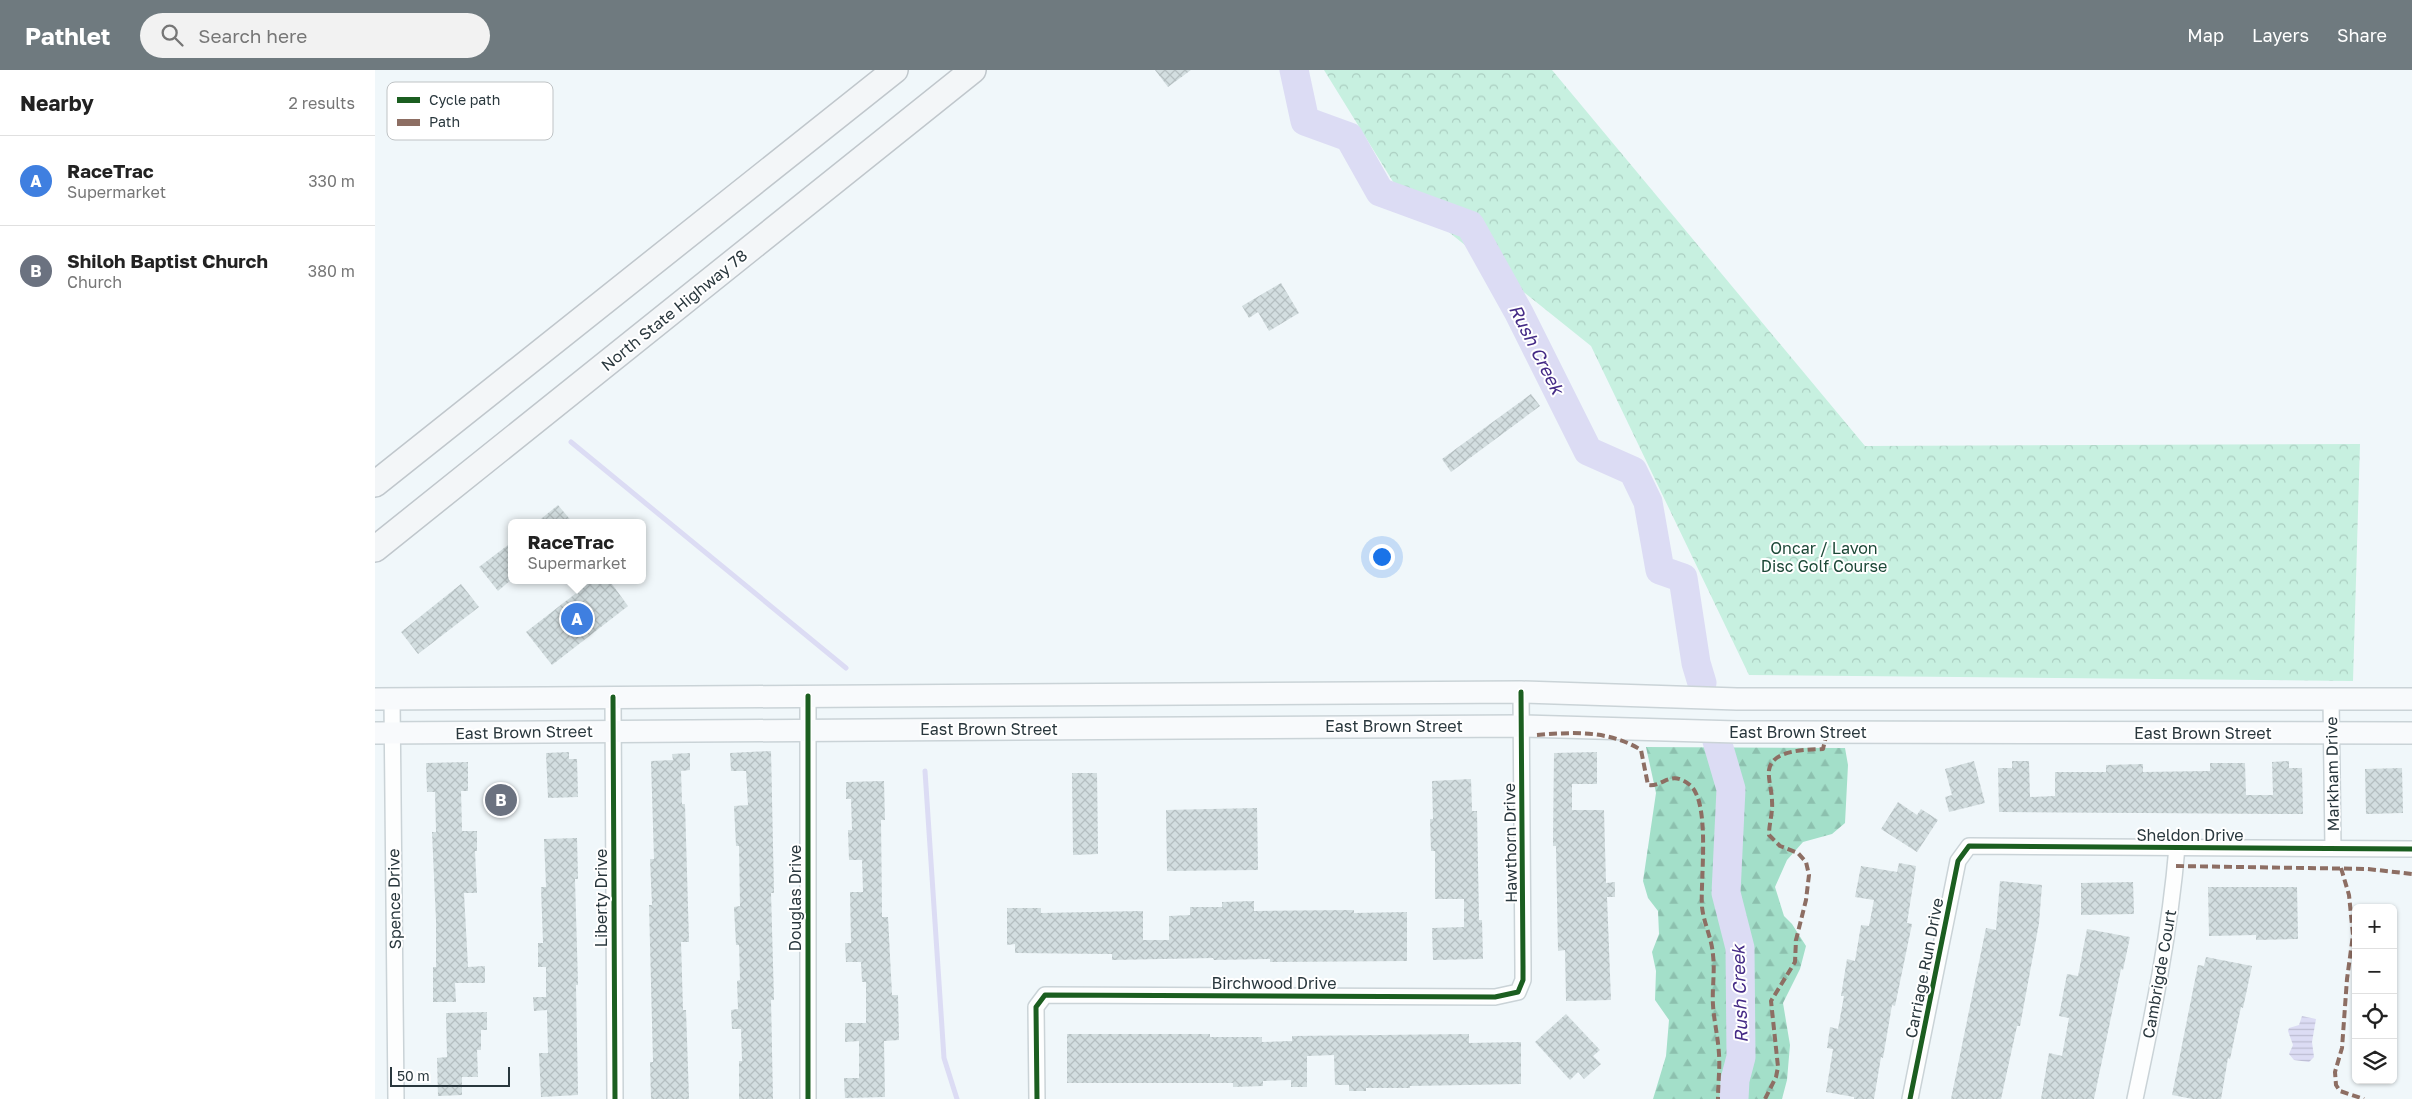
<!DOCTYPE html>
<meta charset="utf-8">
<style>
body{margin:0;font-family:"Golos Text",sans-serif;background:#f2f2f2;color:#222}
.controls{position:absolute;right:15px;bottom:15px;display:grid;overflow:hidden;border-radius:8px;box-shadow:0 1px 4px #0004}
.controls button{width:45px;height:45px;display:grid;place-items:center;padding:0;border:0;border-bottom:1px solid #e0e0e0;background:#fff;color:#222;font:25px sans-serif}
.scale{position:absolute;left:15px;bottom:12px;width:120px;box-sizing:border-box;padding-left:5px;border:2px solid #29373d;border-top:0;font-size:14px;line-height:18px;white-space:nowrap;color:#29373d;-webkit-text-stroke:4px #fff;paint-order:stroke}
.you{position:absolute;left:1006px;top:486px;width:18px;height:18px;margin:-12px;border:4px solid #fff;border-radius:50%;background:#1a73e8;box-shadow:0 0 0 8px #1a73e833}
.badge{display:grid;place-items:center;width:32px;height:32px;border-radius:50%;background:#6f7a7f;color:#fff;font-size:16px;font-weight:700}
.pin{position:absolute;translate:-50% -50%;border:2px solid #fff;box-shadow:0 1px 5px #0006}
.popup{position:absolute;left:133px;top:449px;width:138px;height:65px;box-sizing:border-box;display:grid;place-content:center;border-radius:8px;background:#fff;filter:drop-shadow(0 1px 4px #0005);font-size:16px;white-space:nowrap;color:#767676}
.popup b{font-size:19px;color:#222}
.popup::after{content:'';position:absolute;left:50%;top:100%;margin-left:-10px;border:10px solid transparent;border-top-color:#fff}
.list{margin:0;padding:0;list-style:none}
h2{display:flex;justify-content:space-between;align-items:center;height:65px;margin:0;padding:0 20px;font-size:21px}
h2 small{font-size:16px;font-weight:400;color:#767676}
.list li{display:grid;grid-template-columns:32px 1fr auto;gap:15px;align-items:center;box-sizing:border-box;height:90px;padding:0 20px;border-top:1px solid #e0e0e0}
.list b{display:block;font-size:19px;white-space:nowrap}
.list p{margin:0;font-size:16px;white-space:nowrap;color:#767676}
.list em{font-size:16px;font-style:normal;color:#767676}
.icon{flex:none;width:28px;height:28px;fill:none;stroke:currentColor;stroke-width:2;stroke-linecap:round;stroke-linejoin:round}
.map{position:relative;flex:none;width:2037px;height:1029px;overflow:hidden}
header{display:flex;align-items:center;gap:30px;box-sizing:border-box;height:70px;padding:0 25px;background:#6f7a7f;color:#fff}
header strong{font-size:24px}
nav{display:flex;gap:28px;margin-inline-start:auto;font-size:18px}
.search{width:350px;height:45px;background:#f2f2f2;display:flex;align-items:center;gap:12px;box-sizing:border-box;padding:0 18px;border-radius:28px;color:#767676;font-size:19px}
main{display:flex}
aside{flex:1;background:#fff}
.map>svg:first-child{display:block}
.forest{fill:url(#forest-firs)}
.park{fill:url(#park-crowns)}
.water{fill:url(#water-rules)}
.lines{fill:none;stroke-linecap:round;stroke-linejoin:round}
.stream{stroke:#dcdcf4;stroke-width:5}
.river{stroke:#dcdcf4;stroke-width:29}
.building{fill:url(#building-cross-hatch)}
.minor-casing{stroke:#cad3d7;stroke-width:18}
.secondary-casing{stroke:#cad3d7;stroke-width:24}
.primary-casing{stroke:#c0c7cc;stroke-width:28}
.minor{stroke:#fdfefe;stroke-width:15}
.secondary{stroke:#f8fafc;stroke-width:21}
.primary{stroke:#f3f6f8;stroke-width:25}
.quiet{stroke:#8d6e63;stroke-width:4;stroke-dasharray:8 4;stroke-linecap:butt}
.cycleway-casing{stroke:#fff;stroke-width:8}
.cycleway{stroke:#1b5e20;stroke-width:5}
.labels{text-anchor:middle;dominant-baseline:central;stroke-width:4;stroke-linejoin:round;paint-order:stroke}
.street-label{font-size:16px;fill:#29373d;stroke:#fff}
.park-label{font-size:16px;fill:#1c4837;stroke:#fff}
.water-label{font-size:18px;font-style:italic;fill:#442a86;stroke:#fff}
.key{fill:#fff;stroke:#bfc3c5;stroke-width:1}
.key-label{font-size:14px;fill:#29373d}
</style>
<header>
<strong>Pathlet</strong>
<div class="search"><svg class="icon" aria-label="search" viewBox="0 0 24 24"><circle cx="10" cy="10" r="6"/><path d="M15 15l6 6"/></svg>Search here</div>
<nav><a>Map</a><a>Layers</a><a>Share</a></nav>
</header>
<main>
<aside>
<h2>Nearby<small>2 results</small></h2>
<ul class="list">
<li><span class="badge" style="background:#3f7fe0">A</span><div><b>RaceTrac</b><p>Supermarket</p></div><em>330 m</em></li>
<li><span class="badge" style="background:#6b7280">B</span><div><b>Shiloh Baptist Church</b><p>Church</p></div><em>380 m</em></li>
</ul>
</aside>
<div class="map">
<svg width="2037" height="1029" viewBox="0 0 2037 1029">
<defs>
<pattern id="forest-firs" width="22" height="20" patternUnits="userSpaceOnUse" patternTransform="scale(1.25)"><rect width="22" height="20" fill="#a3dfc9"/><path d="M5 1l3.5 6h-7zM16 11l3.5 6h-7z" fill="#8cc0ae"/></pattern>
<pattern id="park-crowns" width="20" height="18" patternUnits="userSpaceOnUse" patternTransform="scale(1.25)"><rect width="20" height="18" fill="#c7f0e0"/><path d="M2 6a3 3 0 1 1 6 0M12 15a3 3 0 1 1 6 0" fill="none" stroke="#abcec1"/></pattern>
<pattern id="water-rules" width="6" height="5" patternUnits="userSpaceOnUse" patternTransform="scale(1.25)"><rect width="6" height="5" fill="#dcdcf4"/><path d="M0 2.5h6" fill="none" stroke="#bdbdd2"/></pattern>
<pattern id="building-cross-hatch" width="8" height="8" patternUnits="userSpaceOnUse" patternTransform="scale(1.25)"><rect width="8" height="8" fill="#d3dee0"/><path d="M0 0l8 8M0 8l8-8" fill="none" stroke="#b5bfc1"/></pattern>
</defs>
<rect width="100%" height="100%" fill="#f0f7fa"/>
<!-- forest -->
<polygon class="forest" points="1271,677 1470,678 1473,695 1470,753 1457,764 1428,772 1412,790 1400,817 1409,846 1417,854 1431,876 1425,899 1408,933 1415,975 1412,1010 1407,1029 1278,1029 1291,986 1294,950 1280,930 1281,901 1277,882 1284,864 1283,841 1273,828 1268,811 1281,723"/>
<!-- park -->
<polygon class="park" points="949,0 1177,0 1490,376 1985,374 1978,611 1374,605 1216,276 1025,123"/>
<!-- water -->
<polygon class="water" points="1927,946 1941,949 1937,972 1939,987 1934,992 1919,990 1914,984 1918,975 1913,961 1914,958 1924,955"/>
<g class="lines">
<!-- stream -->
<g class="stream">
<polyline points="196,372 471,598"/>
<polyline points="550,701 569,988 582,1029"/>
</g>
<!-- river -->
<g class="river">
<polyline points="919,0 930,51 974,67 1005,122 1095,155 1144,243 1213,381 1258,401 1273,432 1285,500 1308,508 1321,593 1327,613"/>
<polyline points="1342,671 1356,719 1351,823 1365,878 1366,987 1360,1010 1359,1029"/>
</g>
</g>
<!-- building -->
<g class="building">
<polygon points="780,0 816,0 793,17"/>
<polygon points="906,213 924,243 894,261 883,242 874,248 867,236"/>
<polygon points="1156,324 1165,336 1076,402 1067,389"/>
<polygon points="183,435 198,453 161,453"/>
<polygon points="137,472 137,509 123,521 104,497"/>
<polygon points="218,510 234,510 253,536 177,595 151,562"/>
<polygon points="86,514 104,537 43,584 26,562"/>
<polygon points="396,681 399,823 396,823 399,930 396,930 398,1029 364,1029 364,991 367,991 366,959 357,959 356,940 363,939 362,911 365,910 364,875 361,875 359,837 365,836 364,776 361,776 359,736 373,735 371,701 356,701 355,683"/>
<polygon points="194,682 194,689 202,689 203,727 173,728 171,683"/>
<polygon points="1222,682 1222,714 1197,714 1197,740 1229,740 1231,813 1240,812 1240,827 1232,827 1236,930 1191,931 1190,880 1183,881 1181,776 1178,776 1179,683"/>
<polygon points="315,683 315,700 306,701 307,734 310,734 314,872 306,872 308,940 311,940 314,1029 276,1029 275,992 278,992 274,835 277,835 275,789 279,789 276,691 298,690 297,684"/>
<polygon points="1599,691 1610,733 1574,742 1570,727 1577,725 1570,699"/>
<polygon points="1637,691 1654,691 1655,727 1680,726 1680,702 1731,702 1731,695 1768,694 1768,702 1835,701 1835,693 1870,693 1871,725 1898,725 1897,692 1914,691 1914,698 1927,698 1928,744 1624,742 1623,698 1637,698"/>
<polygon points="93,692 93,721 86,721 87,761 102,761 102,781 100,781 102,823 89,823 93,897 110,896 110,913 80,913 81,932 58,932 58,897 61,897 61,851 57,762 61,762 60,722 52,722 51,693"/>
<polygon points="2027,698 2028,743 1991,744 1990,699"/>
<polygon points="697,703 722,703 723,784 698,785"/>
<polygon points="1096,709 1097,741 1102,741 1104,850 1107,850 1108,889 1058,890 1057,858 1089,857 1089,829 1060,829 1060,781 1056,781 1055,749 1058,749 1057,711"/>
<polygon points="509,711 510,750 506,750 507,847 513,847 517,925 523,925 524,970 509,971 510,1027 470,1028 469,1008 484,1008 484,971 470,972 470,953 491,953 491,912 487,912 486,892 471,892 470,873 476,873 475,822 488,822 487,790 474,790 473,760 477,760 476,729 471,729 471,712"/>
<polygon points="1523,732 1542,745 1546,739 1563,750 1542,782 1506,759"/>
<polygon points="882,738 883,800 792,801 791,740"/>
<polygon points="202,768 203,809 200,809 203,915 201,915 203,1025 166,1027 164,983 173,983 172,940 159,941 158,927 171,927 171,897 163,897 163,873 168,873 166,817 171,817 169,769"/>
<polygon points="1524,793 1541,796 1532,853 1537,854 1520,936 1517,935 1508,988 1506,987 1499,1029 1479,1029 1479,1027 1451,1022 1458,979 1452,978 1455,957 1463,959 1469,926 1466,926 1472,889 1480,891 1486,855 1494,856 1499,830 1480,827 1486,796 1522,802"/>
<polygon points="1625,811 1667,815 1664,853 1645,956 1642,956 1626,1029 1576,1029 1611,858 1621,860"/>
<polygon points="1758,812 1759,844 1706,845 1706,813"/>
<polygon points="1833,817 1922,817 1923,869 1881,870 1881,865 1834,866"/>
<polygon points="879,831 879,841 979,840 979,843 1032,842 1032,891 895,892 895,889 839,890 838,888 737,890 737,884 640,883 640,874 632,875 632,838 666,838 666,843 768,841 768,870 794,870 794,846 815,845 815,837 847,837 847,832"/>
<polygon points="1712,859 1755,867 1748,900 1746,899 1719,1029 1666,1029 1674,983 1687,986 1694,948 1684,946 1692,904 1703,906"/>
<polygon points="1831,887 1877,896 1868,938 1866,937 1855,989 1853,988 1846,1029 1818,1029 1797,1025 1823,895 1829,896"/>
<polygon points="112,942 112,960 106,960 106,980 102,980 103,1007 87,1007 87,1025 63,1026 62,988 72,987 71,943"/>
<polygon points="1191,944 1225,980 1218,986 1226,994 1209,1009 1203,1002 1195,1010 1160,972"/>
<polygon points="692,964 835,964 835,967 887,967 887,972 917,971 917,966 1094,964 1094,973 1146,972 1146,1014 1035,1016 1035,1018 991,1018 991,1021 974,1021 974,1015 960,1015 959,985 932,986 932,1017 916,1017 916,1010 888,1011 888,1016 858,1017 858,1013 692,1013"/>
</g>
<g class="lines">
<defs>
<g id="minor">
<polyline points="238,627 240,1029"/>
<polyline points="17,629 21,1029"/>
<polyline points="1956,629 1958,778"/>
<polyline points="433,1029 433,626"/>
<polyline points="662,1029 661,937 670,925 1120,927 1143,922 1148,910 1148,896 1146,622"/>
<polyline points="1535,1029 1583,791 1594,776 2037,779"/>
<path d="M1760,1029C1778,945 1795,862 1802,777"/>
</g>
<g id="secondary">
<polyline points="0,629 1146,622 1362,629 2037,629"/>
<polyline points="0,663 1146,656 1362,662 2037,663"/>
</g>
<g id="primary">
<polyline points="0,414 520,0"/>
<polyline points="0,479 598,0"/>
</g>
</defs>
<!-- minor casing -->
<use href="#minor" class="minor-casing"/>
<!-- secondary casing -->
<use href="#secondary" class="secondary-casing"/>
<!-- primary casing -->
<use href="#primary" class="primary-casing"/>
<!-- minor -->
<use href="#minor" class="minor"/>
<!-- secondary -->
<use href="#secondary" class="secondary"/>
<!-- primary -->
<use href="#primary" class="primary"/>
<!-- quiet -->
<g class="quiet">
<path d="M1162,665C1198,662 1234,660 1266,680L1273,715C1289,717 1295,699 1315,715C1336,733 1325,811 1327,837C1329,854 1337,869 1338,885C1340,902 1337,918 1338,935C1339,951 1343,967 1344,984C1345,999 1343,1014 1343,1029"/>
<polyline points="1801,796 1993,799 2037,804"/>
<polyline points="1966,798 1974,825 1978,865 1972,909 1967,978 1960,1002 1961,1015 1965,1021 1989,1029"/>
<path d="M1390,1029L1401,1007L1403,997L1396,931L1420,892L1421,870L1431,830L1434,805L1431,792L1423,783L1405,776L1394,765C1394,753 1398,743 1397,731C1397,721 1393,710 1394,700C1397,679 1432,680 1448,679L1452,662"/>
</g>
<defs>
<g id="cycleway">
<polyline points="238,627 240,1029"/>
<polyline points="433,1029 433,626"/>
<polyline points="662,1029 661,937 670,925 1120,927 1143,922 1148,910 1148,896 1146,622"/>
<polyline points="1535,1029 1583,791 1594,776 2037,779"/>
</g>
</defs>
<!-- cycleway casing -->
<use href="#cycleway" class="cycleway-casing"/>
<!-- cycleway -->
<use href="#cycleway" class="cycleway"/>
</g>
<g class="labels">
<!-- street labels -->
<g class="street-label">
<text transform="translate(299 240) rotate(-39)">North State Highway 78</text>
<text x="1019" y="656">East Brown Street</text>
<text x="614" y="659">East Brown Street</text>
<text transform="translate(149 662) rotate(-1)">East Brown Street</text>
<text x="1423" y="662">East Brown Street</text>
<text x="1828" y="663">East Brown Street</text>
<text transform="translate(1957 704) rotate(-91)">Markham Drive</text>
<text x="1815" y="765">Sheldon Drive</text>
<text transform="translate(1135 773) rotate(-91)">Hawthorn Drive</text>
<text transform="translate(226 828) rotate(-90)">Liberty Drive</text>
<text transform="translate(420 828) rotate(-90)">Douglas Drive</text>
<text transform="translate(19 829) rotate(-91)">Spence Drive</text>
<text transform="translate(1549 898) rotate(-79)">Carriage Run Drive</text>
<text transform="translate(1784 904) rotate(-80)">Cambrigde Court</text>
<text x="899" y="913">Birchwood Drive</text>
</g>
<!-- park labels -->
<g class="park-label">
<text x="1449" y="478">Oncar / Lavon<tspan x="1449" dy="18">Disc Golf Course</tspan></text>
</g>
<!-- water labels -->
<g class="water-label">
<text transform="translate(1162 279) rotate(63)">Rush Creek</text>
<text transform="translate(1364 924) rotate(-92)">Rush Creek</text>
</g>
</g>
<!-- legend -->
<rect x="12" y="12" width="166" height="58" rx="8" class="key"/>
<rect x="22" y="27" width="23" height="6" fill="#1b5e20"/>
<rect x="22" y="49" width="23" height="7" fill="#8d6e63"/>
<g class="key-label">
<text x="54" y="35">Cycle path</text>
<text x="54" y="57">Path</text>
</g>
</svg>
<div class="controls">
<button>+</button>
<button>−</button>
<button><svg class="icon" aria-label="locate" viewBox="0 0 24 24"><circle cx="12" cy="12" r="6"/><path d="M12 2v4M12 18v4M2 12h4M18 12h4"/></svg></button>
<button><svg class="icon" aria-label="layers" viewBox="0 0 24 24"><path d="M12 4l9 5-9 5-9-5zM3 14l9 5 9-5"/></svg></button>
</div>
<div class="scale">50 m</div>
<div class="you"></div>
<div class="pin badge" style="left:202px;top:549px;background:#3f7fe0">A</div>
<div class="popup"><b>RaceTrac</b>Supermarket</div>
<div class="pin badge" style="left:126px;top:730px;background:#6b7280">B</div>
</div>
</main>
